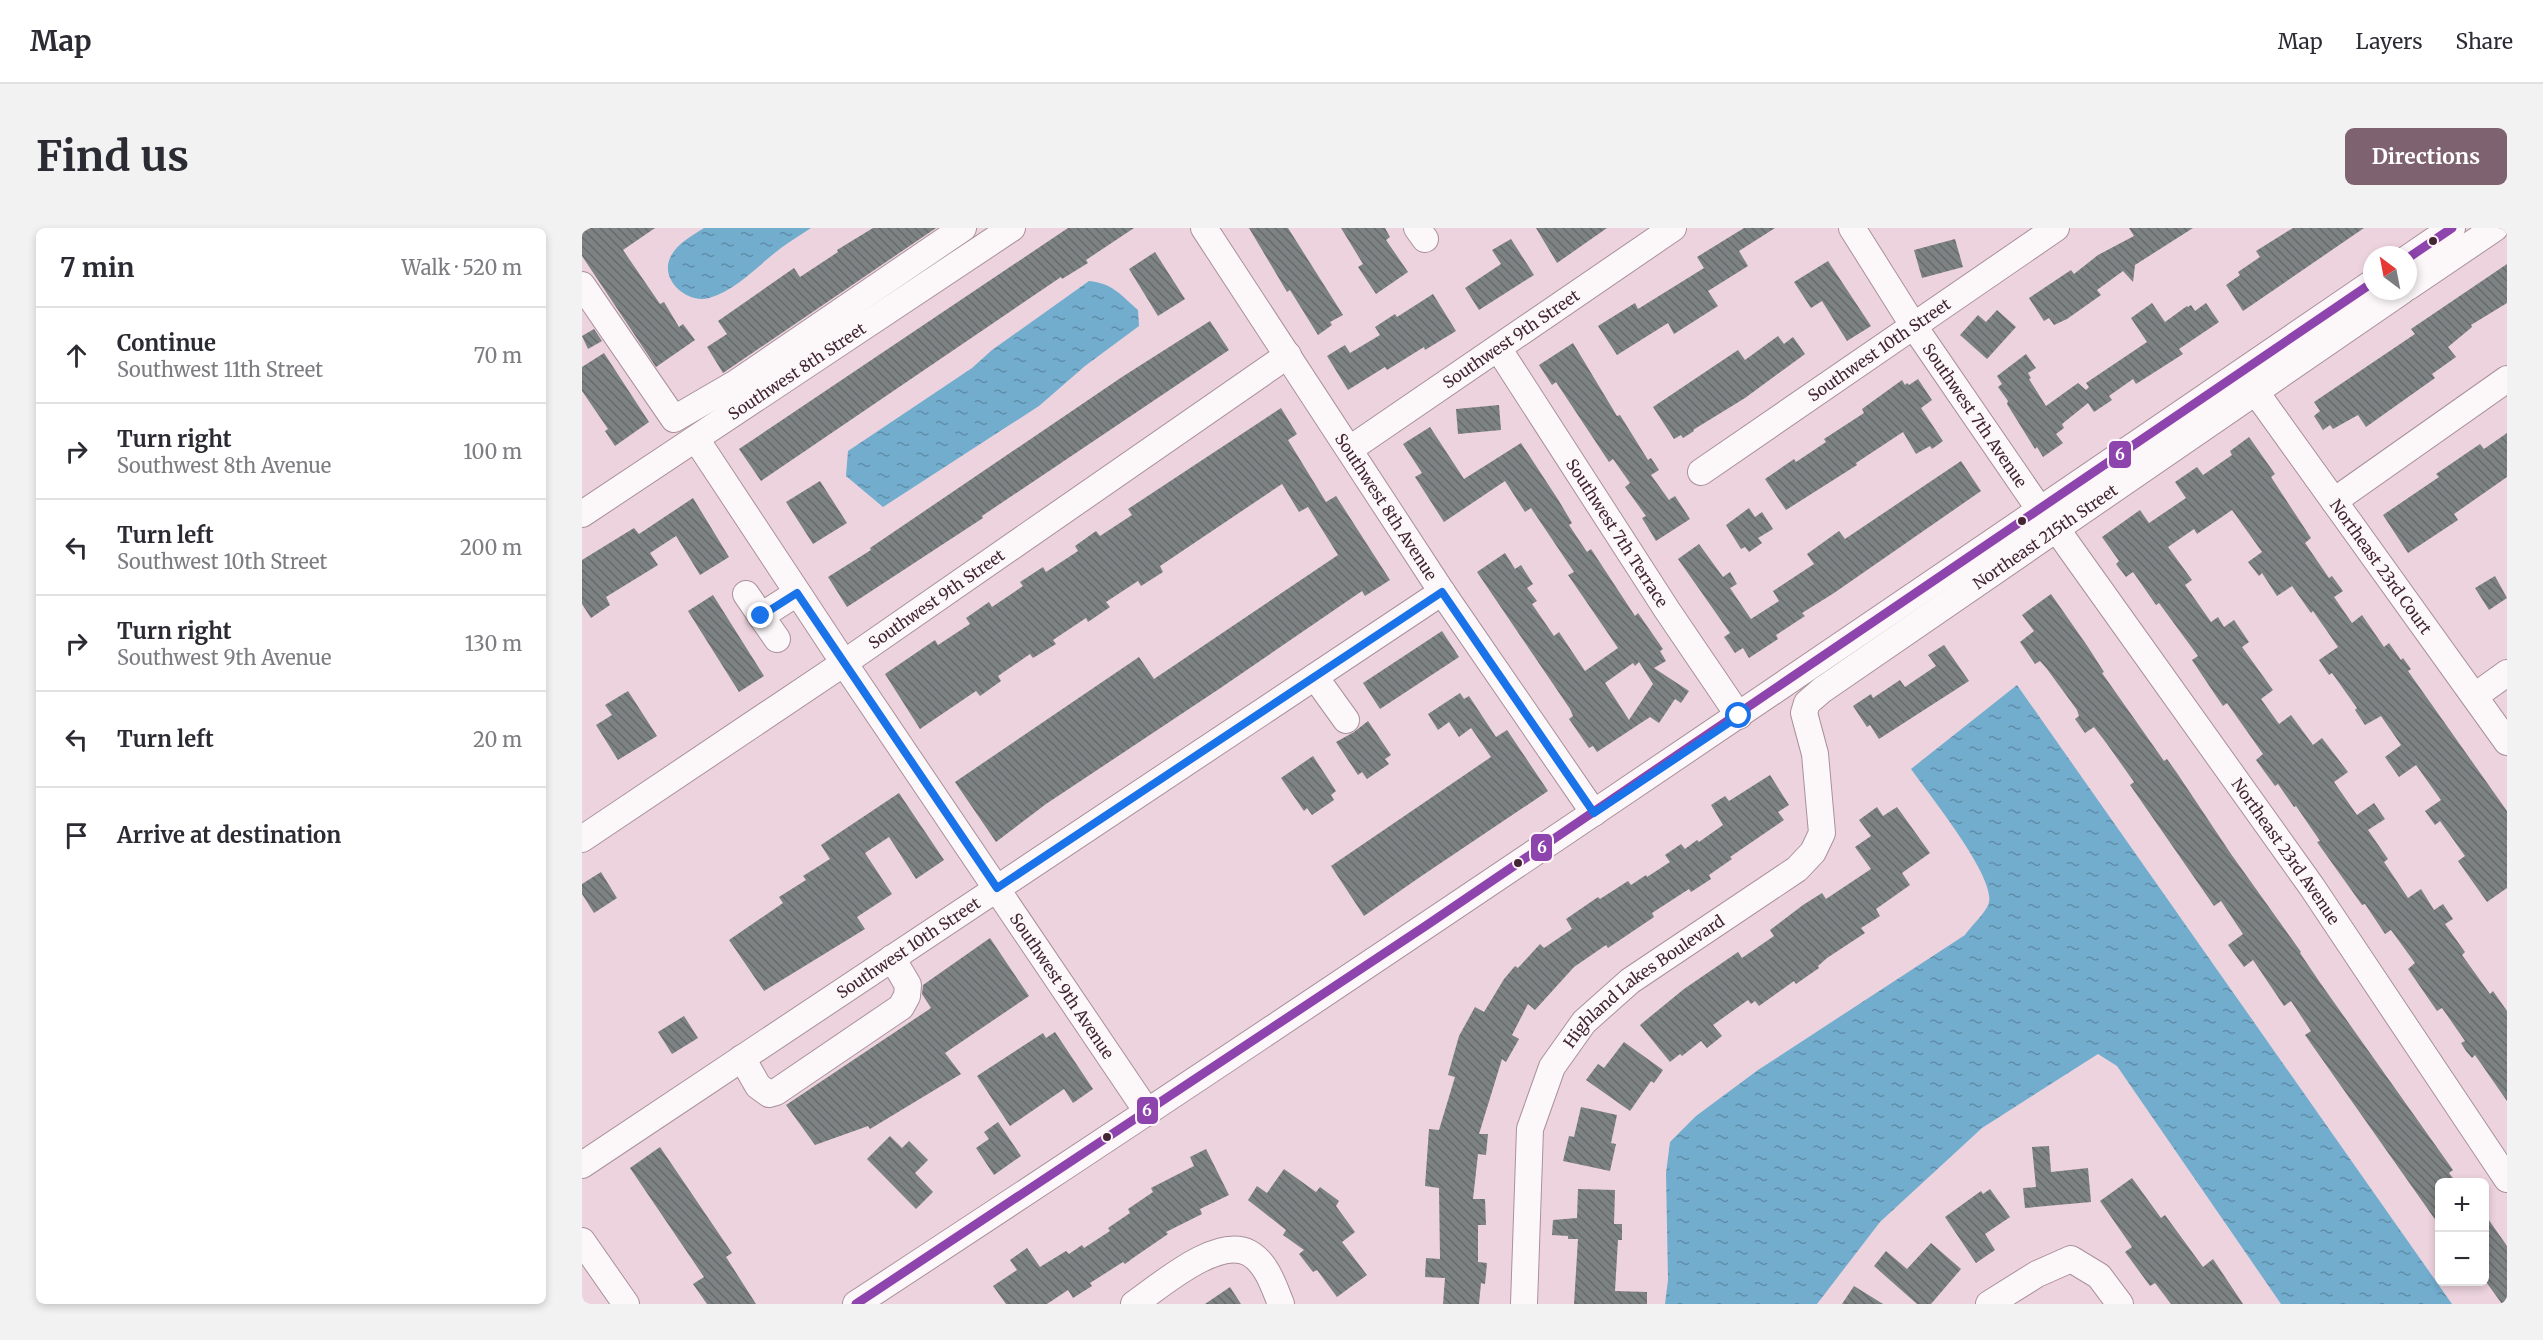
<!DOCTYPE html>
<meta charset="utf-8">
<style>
body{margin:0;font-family:Merriweather,serif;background:#f2f2f3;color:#2b2b33}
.controls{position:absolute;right:18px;bottom:18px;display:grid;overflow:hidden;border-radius:9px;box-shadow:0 3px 9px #0003}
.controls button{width:54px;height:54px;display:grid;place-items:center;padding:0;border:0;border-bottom:2px solid #e1e1e2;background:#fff;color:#2b2b33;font:30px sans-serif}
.compass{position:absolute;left:1781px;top:18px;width:54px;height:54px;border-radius:50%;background:#fff;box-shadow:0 3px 9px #0003;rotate:328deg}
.stop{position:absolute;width:18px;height:18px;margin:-14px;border:4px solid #1a73e8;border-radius:50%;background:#fff}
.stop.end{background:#1a73e8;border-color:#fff;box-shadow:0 2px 6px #0008}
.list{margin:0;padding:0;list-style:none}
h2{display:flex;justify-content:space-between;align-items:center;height:78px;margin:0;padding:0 24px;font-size:26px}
h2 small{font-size:20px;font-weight:400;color:#7c7c81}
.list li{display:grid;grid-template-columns:39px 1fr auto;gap:18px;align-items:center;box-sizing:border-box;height:96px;padding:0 24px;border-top:2px solid #e1e1e2}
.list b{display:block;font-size:22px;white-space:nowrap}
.list p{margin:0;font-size:20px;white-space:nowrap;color:#7c7c81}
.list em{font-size:20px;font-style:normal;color:#7c7c81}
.icon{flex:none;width:33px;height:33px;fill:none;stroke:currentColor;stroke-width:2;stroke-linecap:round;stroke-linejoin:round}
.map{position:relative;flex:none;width:1925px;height:1076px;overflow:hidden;border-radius:9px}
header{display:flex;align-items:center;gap:36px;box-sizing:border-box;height:84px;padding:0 30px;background:#fff;border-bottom:2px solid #e1e1e2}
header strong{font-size:28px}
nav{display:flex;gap:33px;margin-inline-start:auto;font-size:21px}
.intro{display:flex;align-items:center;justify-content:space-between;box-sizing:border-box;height:144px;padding:0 36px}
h1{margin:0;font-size:42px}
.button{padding:15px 27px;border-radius:9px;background:#7e626f;color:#fff;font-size:21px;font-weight:700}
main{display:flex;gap:36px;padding:0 36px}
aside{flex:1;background:#fff;border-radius:9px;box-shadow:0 3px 9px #0003}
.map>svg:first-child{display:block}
.water{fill:url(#water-ripples)}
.building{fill:url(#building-back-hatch);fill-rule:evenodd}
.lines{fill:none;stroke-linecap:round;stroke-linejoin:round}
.minor-casing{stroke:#a9909b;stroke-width:28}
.minor{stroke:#fcf8fa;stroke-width:26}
.bus-1-casing{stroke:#fff6fa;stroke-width:14}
.bus-1{stroke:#8e44ad;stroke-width:9}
.route{stroke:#1a73e8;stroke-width:8}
.bus-dot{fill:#432533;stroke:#fff6fa;stroke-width:2}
.labels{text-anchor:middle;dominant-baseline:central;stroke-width:6;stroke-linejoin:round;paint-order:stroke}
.street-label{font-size:16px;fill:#432533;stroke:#fff6fa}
.line-badge{stroke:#fff6fa;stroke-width:2}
.badge-label{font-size:16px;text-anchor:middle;font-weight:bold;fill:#fff}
</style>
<header>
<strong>Map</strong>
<nav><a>Map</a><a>Layers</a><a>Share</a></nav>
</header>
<div class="intro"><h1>Find us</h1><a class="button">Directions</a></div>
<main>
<aside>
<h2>7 min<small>Walk · 520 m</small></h2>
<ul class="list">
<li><svg class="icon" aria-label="ahead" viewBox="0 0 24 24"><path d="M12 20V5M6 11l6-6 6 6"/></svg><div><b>Continue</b><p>Southwest 11th Street</p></div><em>70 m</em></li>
<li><svg class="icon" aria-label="right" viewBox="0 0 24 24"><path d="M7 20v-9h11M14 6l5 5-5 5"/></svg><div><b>Turn right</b><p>Southwest 8th Avenue</p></div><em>100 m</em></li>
<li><svg class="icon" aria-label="left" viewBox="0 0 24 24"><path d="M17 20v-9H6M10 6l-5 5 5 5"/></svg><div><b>Turn left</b><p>Southwest 10th Street</p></div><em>200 m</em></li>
<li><svg class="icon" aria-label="right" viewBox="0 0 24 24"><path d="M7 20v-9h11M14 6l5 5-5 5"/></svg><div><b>Turn right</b><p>Southwest 9th Avenue</p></div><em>130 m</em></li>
<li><svg class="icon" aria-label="left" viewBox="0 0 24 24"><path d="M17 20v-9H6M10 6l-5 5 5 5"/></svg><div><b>Turn left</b></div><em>20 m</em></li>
<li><svg class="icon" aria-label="arrive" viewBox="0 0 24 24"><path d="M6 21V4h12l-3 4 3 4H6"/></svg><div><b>Arrive at destination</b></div></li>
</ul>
</aside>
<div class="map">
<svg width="1925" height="1076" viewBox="0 0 1925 1076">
<defs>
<pattern id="water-ripples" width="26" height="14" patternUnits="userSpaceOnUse" patternTransform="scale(1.5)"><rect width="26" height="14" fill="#72adce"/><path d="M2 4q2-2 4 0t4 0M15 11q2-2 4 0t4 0" fill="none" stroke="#5f8da8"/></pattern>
<pattern id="building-back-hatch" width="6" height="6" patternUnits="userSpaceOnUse" patternTransform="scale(1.5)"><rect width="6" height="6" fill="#7d8283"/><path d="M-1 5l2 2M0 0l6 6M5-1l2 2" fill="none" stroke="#686a6c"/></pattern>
</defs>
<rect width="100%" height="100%" fill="#edd3de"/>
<!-- water -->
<g class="water">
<path d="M122,0H229C219,7 208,13 199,20C175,38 156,61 127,70C105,76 78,52 88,30C94,16 110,8 122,0Z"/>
<path d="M507,53C530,55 539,67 556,82L557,98L503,138L457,178L301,279L264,248L266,223L390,140L410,122Z"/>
<path d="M1435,457L1870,1076H1699L1535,838L1516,826L1400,900L1298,994L1235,1076H1083L1086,1052L1084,945L1088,914L1114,888L1176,842L1383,707C1389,698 1405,684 1407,674C1413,648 1346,565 1329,541Z"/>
</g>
<!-- building -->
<g class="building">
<polygon points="8,0 73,0 41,22 78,76 82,74 97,99 101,96 113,112 74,139 0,28 0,5"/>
<polygon points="291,0 354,0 141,145 125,119 145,106 136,93 212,40 218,49 256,24 255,22"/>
<polygon points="486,0 552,0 504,32 506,35 480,51 479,49 179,253 157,221"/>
<polygon points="667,0 706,0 761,87 748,94 750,97 736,107 708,62 705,64"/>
<polygon points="759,0 803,0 808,9 804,12 826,44 794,66 776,39 781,36"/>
<polygon points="954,0 1025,0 975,35"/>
<polygon points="1162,0 1193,0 1157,23 1166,38 1126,63 1136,78 1092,106 1086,95 1035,127 1016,98 1053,75 1056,81 1122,40 1115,29"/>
<polygon points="1547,0 1611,0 1553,37 1551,54 1541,43 1515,62 1519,67 1485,91 1472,97 1467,90 1462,93 1447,70 1489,42 1492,46 1516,27 1552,8"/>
<polygon points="1711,0 1782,0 1661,83 1644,57 1658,47 1656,44 1678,29 1674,23"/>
<polygon points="929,11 952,47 897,82 883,60 919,36 910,22"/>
<polygon points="1373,11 1381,39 1340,50 1332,22"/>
<polygon points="573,24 603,71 576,88 547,41"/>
<polygon points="1246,33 1289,98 1265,113 1240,73 1229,80 1212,54"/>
<polygon points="1925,36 1925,75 1889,97 1890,99 1866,119 1874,129 1850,146 1853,150 1784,199 1776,187 1751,201 1748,197 1741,202 1732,188 1738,183 1732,174 1833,106 1829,101"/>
<polygon points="851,66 874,103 843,122 842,119 805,142 803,139 766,162 745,128 763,117 768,125 798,107 793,99 813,86 815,89"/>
<polygon points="1570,75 1583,94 1605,78 1606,79 1609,77 1613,83 1624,75 1637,94 1597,121 1601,126 1554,156 1551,151 1527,168 1530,172 1512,184 1506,175 1480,196 1482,200 1474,206 1481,215 1461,229 1455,219 1453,221 1425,176 1426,173 1416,159 1420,156 1415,148 1444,126 1454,140 1446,145 1449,150 1447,151 1464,178 1496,155 1504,162 1507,159 1504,155 1565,114 1549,90"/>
<polygon points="1415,82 1434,99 1405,131 1378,107 1396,87 1404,94"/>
<polygon points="628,93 647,122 400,288 401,290 265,379 246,349 289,322 288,320 540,149"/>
<polygon points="12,101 20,113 6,121 0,108"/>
<polygon points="1196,108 1202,116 1211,109 1223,126 1163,170 1111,202 1112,203 1101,210 1099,207 1092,211 1071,179 1156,122 1163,132"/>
<polygon points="991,115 1035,188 1038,187 1066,232 1069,230 1077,242 1069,247 1087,272 1093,268 1108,291 1074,313 1060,290 1064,288 1043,259 1048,255 1031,231 1027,234 974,154 970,157 957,137"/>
<polygon points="22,125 67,194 33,218 23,203 26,201 0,163 0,139"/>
<polygon points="1336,151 1350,172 1339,180 1361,213 1350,221 1348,218 1334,226 1321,204 1274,235 1275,237 1204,282 1183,251 1212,231 1214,234 1244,214 1242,211 1282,185 1280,181 1320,152 1323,157 1325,155 1327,157"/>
<polygon points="917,177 919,202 876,206 874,181"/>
<polygon points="699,180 715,206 706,212 744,274 754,268 808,352 783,368 780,363 637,461 464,576 414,614 373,554 557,429 572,451 756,327 726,279 717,284 700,256 578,338 581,344 559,358 556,353 524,374 528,379 506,394 504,390 471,412 474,416 451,430 448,426 416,448 419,453 398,468 394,463 338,501 303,446 353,412 356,417 388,396 384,390 407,374 410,379 441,358 438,354 461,339 464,344 496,323 493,318 514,303 518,308 550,287 546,281"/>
<path d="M848,199L882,251L939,215L977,273L990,295L987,297L1005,324L1009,321L1053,388L1056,385L1081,421L1078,423L1084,433L1072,440L1107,463L1099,475L1093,471L1077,495L1068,489L1015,524L1011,518L1007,520L987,491L991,488L988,481L895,344L923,325L933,341L939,337L951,356L945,360L955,373L950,376L972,408L977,404L1003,443L1036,420L986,347L992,344L949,280L943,284L923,253L862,294L833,249L840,245L821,216ZM1057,434L1071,456L1047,492L1023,455L1051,435L1053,438Z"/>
<polygon points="1925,205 1925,249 1872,286 1876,292 1826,325 1801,287 1857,249 1854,246 1898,216 1902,221"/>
<polygon points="1667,209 1693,246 1689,249 1729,310 1723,315 1747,350 1750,348 1761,363 1752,369 1770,395 1780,387 1802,419 1807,415 1819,432 1821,430 1829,441 1826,443 1925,583 1925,660 1905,674 1876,633 1883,628 1858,593 1853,597 1843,583 1859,572 1834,537 1817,549 1803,529 1819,517 1799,488 1783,497 1773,482 1775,480 1750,445 1747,447 1737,432 1756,419 1731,383 1729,385 1710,358 1695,368 1680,345 1677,348 1666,334 1680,324 1650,282 1615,306 1612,301 1586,319 1610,352 1603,357 1629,394 1636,389 1642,399 1652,392 1667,414 1660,419 1691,462 1679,471 1697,496 1709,487 1731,517 1740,510 1766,544 1752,554 1775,587 1792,575 1803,591 1786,602 1806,631 1802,634 1826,670 1839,661 1852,682 1861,676 1871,691 1863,696 1883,724 1880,727 1908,766 1911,763 1925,783 1925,873 1893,827 1890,830 1884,823 1879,815 1883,813 1860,780 1855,783 1826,741 1833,735 1809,702 1803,706 1783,676 1780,677 1735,614 1738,613 1714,578 1712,579 1696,556 1693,558 1674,532 1681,526 1645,475 1641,478 1632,465 1610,432 1616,428 1577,375 1574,377 1551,344 1544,349 1534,336 1537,333 1520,309 1558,282 1567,295 1604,270 1593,254 1615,239 1621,247 1650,227 1648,223"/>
<polygon points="1379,233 1399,263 1252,365 1220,385 1223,388 1194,407 1196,411 1167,430 1161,420 1153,425 1142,409 1148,405 1096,331 1117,316 1141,349 1148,344 1155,356 1148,360 1169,391 1197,373 1191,363 1232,336 1225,326 1257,303 1263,311"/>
<polygon points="238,253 265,295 231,316 204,274"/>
<polygon points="111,270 147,329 118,347 94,308 68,325 76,337 24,369 28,377 9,390 0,376 0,332 52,300 57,306"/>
<polygon points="1167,280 1173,289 1180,284 1191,301 1176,310 1180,315 1167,324 1163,319 1159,321 1144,297"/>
<polygon points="1913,348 1925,370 1907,382 1893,360"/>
<polygon points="1469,366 1506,419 1522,444 1520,445 1582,533 1585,531 1595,545 1649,626 1719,724 1718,725 1739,756 1871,942 1867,945 1874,954 1857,954 1857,997 1723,807 1729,803 1709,773 1702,778 1671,732 1662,739 1646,717 1661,706 1639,673 1632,678 1548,557 1552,554 1525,516 1512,499 1503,505 1493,491 1497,488 1495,482 1465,441 1458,433 1453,436 1438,414 1452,403 1440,387"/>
<polygon points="131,367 182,448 157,464 106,383"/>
<polygon points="860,403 877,429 798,481 781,455"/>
<polygon points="1362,417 1387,453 1297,511 1288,497 1285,499 1271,478 1289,466 1291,470 1318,452 1323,459 1354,438 1346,427"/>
<polygon points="46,463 75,508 36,532 14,497 30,487 23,477"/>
<polygon points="878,465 882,471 887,468 914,509 925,502 966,563 838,649 782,688 749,638 909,529 889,500 877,509 867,494 856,502 846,486"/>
<polygon points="786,493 809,527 803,531 807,536 785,551 780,544 776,547 754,514 772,504"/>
<polygon points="731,528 754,563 749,567 752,572 730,587 725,580 722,583 699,550"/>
<polygon points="1188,547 1207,577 1196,584 1202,592 1148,629 1150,631 1127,647 1129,651 1109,664 1107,661 1070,685 1072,689 1026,720 1024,717 992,739 953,782 946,776 930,807 937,811 924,834 920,831 897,906 906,906 904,927 896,926 891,971 903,971 904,997 896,997 896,1034 905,1035 903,1056 899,1055 897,1076 861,1076 863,1050 843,1049 844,1030 858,1031 857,960 843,958 847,901 857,902 873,849 866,847 877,808 893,779 902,784 922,751 933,738 936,740 958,716 962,720 990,701 984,691 1016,669 1018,671 1046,653 1049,657 1064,647 1065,649 1088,634 1083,627 1099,616 1103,621 1115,612 1117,614 1141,597 1129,577 1143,568 1147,573"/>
<polygon points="317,565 362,632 334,651 307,609 283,625 310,666 275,689 283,701 182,763 147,712 201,675 197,669 224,652 221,648 248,631 239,617"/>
<polygon points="1295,579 1301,588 1315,579 1348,625 1320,645 1328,657 1294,681 1298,688 1279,700 1283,705 1245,730 1236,738 1237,740 1214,756 1212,753 1177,778 1173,773 1169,776 1166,772 1131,797 1140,808 1125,820 1119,813 1100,828 1098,826 1088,834 1058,797 1102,761 1156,724 1160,730 1192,708 1188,702 1221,677 1240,665 1244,671 1289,641 1273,619 1289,608 1277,592"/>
<polygon points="19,644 35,670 12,685 0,666 0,656"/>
<polygon points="408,710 447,768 363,825 379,846 288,901 286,898 233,917 204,877 349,780 340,766 341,757"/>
<polygon points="102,788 116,810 90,826 76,804"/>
<polygon points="473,804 511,861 491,875 482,861 428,898 395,848 461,805 464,810"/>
<polygon points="1042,814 1081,842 1072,855 1069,853 1048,883 1004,852 1016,836 1022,840"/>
<polygon points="999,879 1035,887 1029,915 1034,916 1028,943 981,933 987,908 992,909"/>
<polygon points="416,894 439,928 412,947 394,920 407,911 402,904"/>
<polygon points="308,908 320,920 327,913 346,932 333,945 351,964 334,981 285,931"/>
<polygon points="1467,918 1469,944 1506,940 1509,974 1443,980 1441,960 1454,959 1450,919"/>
<polygon points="78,919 150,1025 144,1029 174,1076 125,1076 111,1056 122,1049 48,940"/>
<polygon points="624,921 647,967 618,981 620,986 584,1004 586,1006 551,1030 543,1036 541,1034 508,1055 510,1058 491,1070 486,1062 465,1076 424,1076 411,1058 435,1042 428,1032 445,1020 458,1039 484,1023 487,1026 500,1017 502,1020 528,1003 526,1000 548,985 546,981 571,964 569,960 612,938 608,929"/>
<polygon points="702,941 734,964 738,959 757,973 754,978 773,1004 760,1014 785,1047 755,1069 735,1042 731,1044 717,1026 722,1022 701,1007 704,1002 666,972 675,958 685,965"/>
<polygon points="1550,950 1579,990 1583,987 1621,1039 1631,1031 1661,1076 1589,1076 1573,1055 1568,1058 1543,1024 1550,1019 1518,973"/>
<polygon points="996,961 1033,962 1032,996 1040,996 1040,1012 1036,1012 1033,1063 1065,1064 1065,1076 992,1076 996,1011 986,1011 986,1008 970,1007 971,992 995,990"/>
<polygon points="1408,961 1428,989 1403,1006 1413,1022 1394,1035 1363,989 1399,963 1401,966"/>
<polygon points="1902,985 1925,1018 1925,1076 1920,1076 1902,1051"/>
<polygon points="1349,1015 1379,1041 1349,1076 1335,1076 1292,1038 1304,1023 1325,1041"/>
<polygon points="1272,1058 1301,1076 1260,1076"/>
<polygon points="648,1059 659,1076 623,1076"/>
</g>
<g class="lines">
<defs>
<g id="minor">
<path id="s1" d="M622,0L860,364L1012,585"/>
<polyline points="835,0 843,11"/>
<path id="s2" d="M1270,0L1331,97L1458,282"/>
<polyline points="1826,30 1870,0"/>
<polyline points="0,57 92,191 154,155 381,0"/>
<polyline points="1826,59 1913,0"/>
<path id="s3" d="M916,120L1085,382L1157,488"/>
<path id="s4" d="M1673,163L1925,514"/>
<path id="s5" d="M114,211L262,435L566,885"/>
<path id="s6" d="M768,221L1091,0"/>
<path id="s7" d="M1119,244L1474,0"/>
<polyline points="1752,273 1925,151"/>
<path id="s8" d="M0,286L430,0"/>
<path id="s9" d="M1473,299L1730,659L1925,951"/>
<polyline points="164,366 179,388 215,365"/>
<polyline points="179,388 195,411"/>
<polyline points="733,449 764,492"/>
<polyline points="1893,468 1925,445"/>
<path id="s10" d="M0,611L262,435L706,127"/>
<polyline points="160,830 176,858 187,866 194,864 319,779 325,768 326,757 310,730"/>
<path id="s11" d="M0,937L860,364"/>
<polyline points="0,1013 44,1076"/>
<path d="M274,1076C784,742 1287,399 1790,55"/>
<path d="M552,1076C578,1058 635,1008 667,1025C685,1035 692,1059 699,1076"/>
<path id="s12" d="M942,1076L948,901L970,839L1002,794L1048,753L1215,641L1231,624L1240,605L1233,526L1222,485L1225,475L1240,462L1820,63"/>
<polyline points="1407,1076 1455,1046 1489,1031 1517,1048 1538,1076"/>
</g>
</defs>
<!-- minor casing -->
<use href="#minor" class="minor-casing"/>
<!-- minor -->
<use href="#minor" class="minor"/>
<defs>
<g id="bus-1">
<polyline points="1826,30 1870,0"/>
<polyline points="274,1076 845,697 1790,55"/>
</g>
</defs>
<!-- bus-1 casing -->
<use href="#bus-1" class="bus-1-casing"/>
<!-- bus-1 -->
<use href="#bus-1" class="bus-1"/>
</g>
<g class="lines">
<!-- route -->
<polyline class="route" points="179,388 215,365 415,660 860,364 1012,585 1157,488"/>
</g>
<!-- markers -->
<g class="bus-dot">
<circle cx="1851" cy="13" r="5"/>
<circle cx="1440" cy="293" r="5"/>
<circle cx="936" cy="635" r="5"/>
<circle cx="525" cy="909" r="5"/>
</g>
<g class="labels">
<!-- street labels -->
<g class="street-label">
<text stroke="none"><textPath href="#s6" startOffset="195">Southwest 9th Street</textPath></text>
<text stroke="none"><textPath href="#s7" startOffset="216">Southwest 10th Street</textPath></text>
<text stroke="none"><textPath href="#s8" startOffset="258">Southwest 8th Street</textPath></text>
<text stroke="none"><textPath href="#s2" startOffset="224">Southwest 7th Avenue</textPath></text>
<text stroke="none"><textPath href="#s1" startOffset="333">Southwest 8th Avenue</textPath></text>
<text stroke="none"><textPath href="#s3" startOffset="220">Southwest 7th Terrace</textPath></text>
<text stroke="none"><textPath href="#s12" startOffset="1026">Northeast 215th Street</textPath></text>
<text stroke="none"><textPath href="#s4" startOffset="216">Northeast 23rd Court</textPath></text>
<text stroke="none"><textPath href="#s10" startOffset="428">Southwest 9th Street</textPath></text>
<text stroke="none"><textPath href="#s9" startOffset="398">Northeast 23rd Avenue</textPath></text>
<text stroke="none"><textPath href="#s11" startOffset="392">Southwest 10th Street</textPath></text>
<text stroke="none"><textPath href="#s12" startOffset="368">Highland Lakes Boulevard</textPath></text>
<text stroke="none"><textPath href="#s5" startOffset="658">Southwest 9th Avenue</textPath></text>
</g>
</g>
<g class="line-badge">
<rect x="1526" y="212" width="24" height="29" rx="6" fill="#8e44ad"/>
<rect x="948" y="605" width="23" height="29" rx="6" fill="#8e44ad"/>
<rect x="554" y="868" width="23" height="29" rx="6" fill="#8e44ad"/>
</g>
<g class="badge-label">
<text x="1538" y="232">6</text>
<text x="960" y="625">6</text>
<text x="565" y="888">6</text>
</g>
</svg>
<div class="controls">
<button>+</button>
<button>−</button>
</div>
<svg class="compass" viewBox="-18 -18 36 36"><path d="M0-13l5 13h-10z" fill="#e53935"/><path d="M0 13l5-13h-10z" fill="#7c7c81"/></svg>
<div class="stop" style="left:1157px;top:488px"></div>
<div class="stop end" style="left:179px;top:388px"></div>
</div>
</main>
